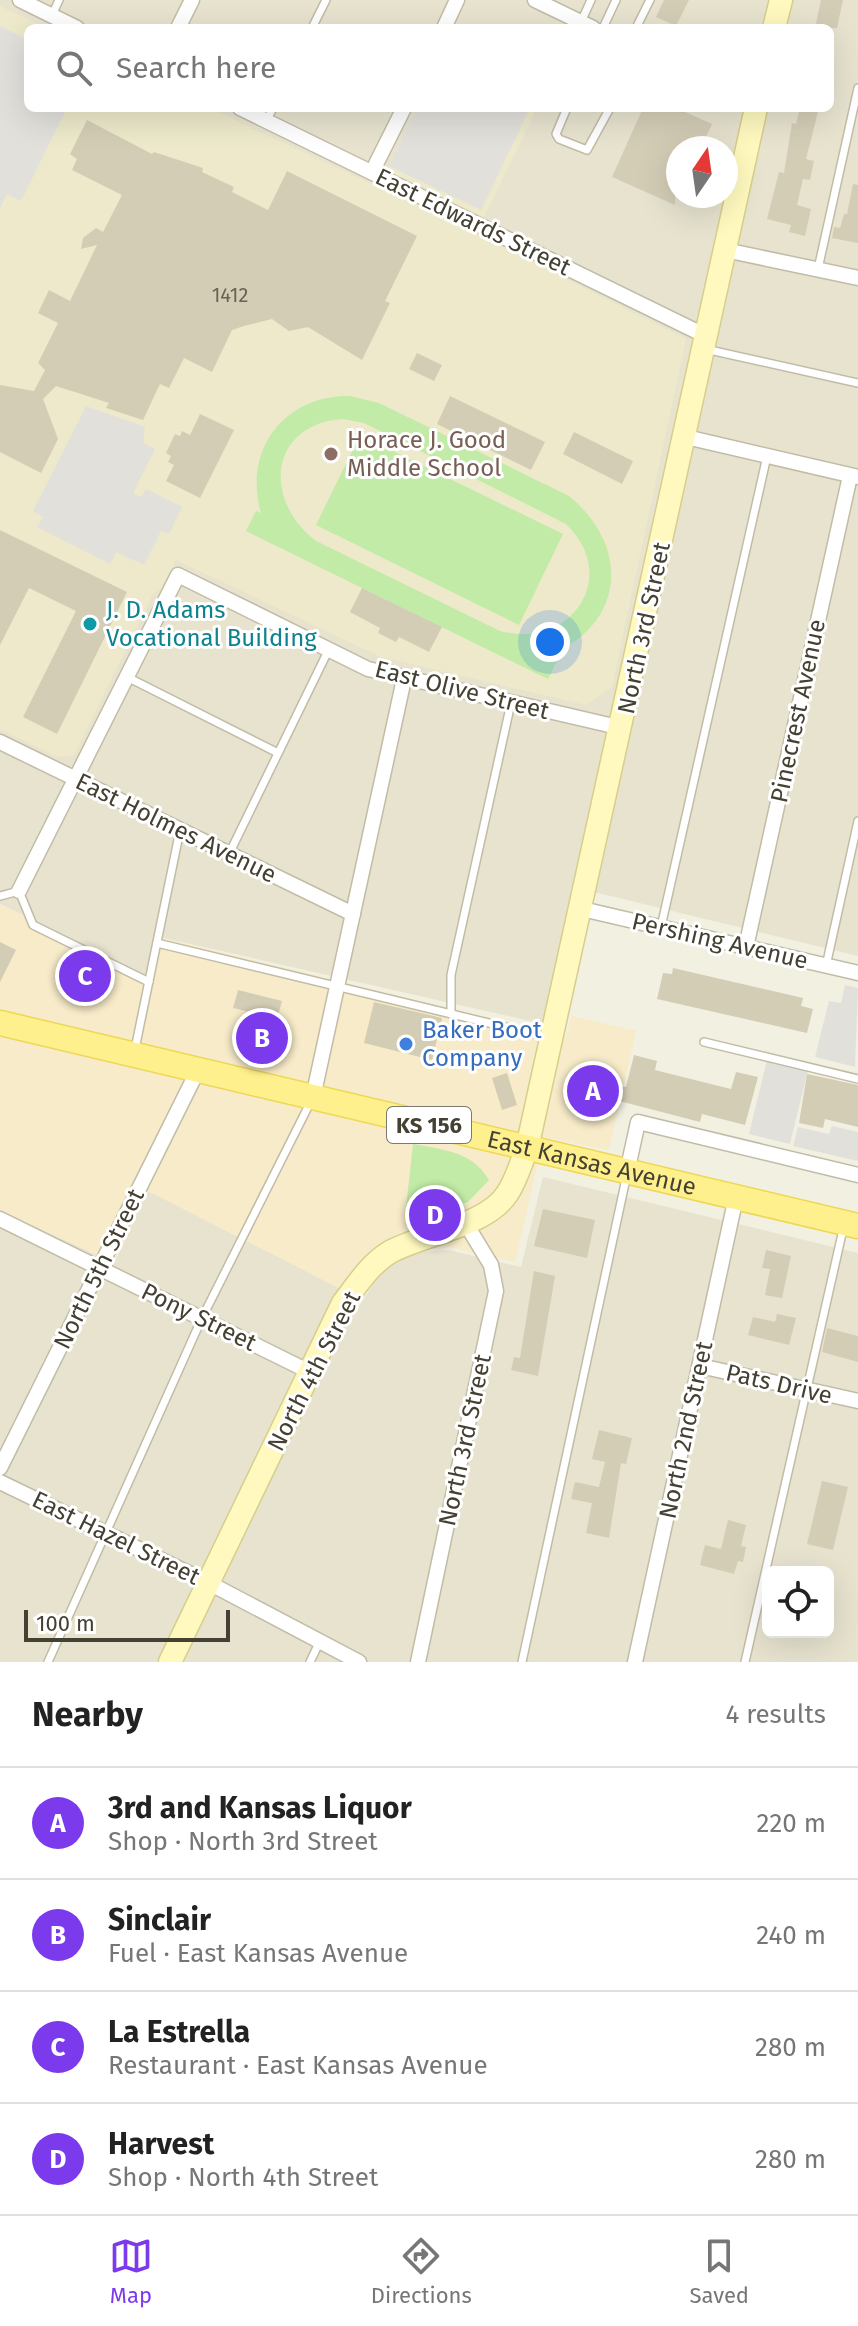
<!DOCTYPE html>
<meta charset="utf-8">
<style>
body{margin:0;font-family:"Fira Sans",sans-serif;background:#f6f6f6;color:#222}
.controls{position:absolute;right:24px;bottom:24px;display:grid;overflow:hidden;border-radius:12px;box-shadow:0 8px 32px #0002}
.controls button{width:72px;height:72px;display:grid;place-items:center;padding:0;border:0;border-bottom:2px solid #e0e0e0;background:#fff;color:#222;font:40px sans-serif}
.compass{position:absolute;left:666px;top:136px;width:72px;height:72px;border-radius:50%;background:#fff;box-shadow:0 8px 32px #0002;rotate:13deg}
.scale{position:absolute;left:24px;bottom:20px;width:206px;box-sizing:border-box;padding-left:8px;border:4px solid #444032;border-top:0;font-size:22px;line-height:28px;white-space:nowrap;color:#444032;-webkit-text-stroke:6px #fff;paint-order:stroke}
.you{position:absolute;left:550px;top:642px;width:28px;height:28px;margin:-20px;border:6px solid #fff;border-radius:50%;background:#1a73e8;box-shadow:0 0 0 12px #1a73e833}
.badge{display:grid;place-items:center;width:52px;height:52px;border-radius:50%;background:#7c3aed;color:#fff;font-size:26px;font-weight:700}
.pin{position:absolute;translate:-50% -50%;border:4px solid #fff;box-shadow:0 2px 8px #0006}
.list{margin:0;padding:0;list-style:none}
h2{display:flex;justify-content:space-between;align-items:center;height:104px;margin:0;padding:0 32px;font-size:34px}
h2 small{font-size:26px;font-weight:400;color:#767676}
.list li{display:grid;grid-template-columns:52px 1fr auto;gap:24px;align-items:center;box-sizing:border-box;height:112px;padding:0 32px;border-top:2px solid #e0e0e0}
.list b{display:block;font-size:30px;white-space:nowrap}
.list p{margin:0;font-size:26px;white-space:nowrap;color:#767676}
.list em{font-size:26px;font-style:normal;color:#767676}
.icon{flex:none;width:44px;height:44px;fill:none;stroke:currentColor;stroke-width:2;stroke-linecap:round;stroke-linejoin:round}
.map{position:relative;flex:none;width:858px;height:1662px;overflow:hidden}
.search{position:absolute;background:#fff;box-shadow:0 8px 32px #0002;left:24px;right:24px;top:24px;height:88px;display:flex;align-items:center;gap:20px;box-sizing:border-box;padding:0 28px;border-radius:12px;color:#767676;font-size:30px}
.sheet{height:552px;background:#fff}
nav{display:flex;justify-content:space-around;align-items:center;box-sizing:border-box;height:112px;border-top:2px solid #e0e0e0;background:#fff;font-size:22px;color:#767676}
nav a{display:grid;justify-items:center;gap:4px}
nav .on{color:#7c3aed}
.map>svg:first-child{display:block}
.residential{fill:#e7e3cf;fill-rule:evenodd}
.commercial{fill:#f7ebc9}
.education{fill:#ede9ca}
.green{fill:#c1eba6;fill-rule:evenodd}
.parking{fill:#e2e0db}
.building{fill:#d4cdb6}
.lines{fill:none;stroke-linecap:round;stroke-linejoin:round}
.service-casing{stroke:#c1bca6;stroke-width:10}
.minor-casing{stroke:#c1bca6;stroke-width:17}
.secondary-casing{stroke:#d6cf8c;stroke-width:25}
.primary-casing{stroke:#edd755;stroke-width:27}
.service{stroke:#fff;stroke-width:7}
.minor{stroke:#fff;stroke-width:14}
.secondary{stroke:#fff9bf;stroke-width:22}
.primary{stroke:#fff08e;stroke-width:24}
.education-dot{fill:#8d6e63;stroke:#fff;stroke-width:3}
.culture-dot{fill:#0f9aa8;stroke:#fff;stroke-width:3}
.shop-dot{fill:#3f7fe0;stroke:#fff;stroke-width:3}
.labels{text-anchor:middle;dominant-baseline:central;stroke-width:6;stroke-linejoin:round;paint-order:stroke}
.number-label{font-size:20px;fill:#686353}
.shield{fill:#fff;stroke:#7c7970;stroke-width:2}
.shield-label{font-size:22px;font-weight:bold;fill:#444032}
.street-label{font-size:24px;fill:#444032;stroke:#fff}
.education-label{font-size:24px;fill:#785e54;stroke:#fff;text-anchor:start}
.culture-label{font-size:24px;fill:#0d838f;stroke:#fff;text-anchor:start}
.shop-label{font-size:24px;fill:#366cbe;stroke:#fff;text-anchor:start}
</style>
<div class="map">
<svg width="858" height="1662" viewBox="0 0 858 1662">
<rect width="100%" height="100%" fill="#f2f0e1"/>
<!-- residential -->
<g class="residential">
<path d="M0,0H858V956L594,892L561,1028L164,938L154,979L0,904ZM28,28H830V108H28ZM678,148H726V196H678Z"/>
<path d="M543,1177L858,1253V1662H0V1210L114,1263L148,1191L339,1288L357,1309L383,1269L416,1252L449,1250L521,1267ZM768,1572H828V1632H768Z"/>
</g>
<!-- commercial -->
<polygon class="commercial" points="0,904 153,979 163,938 566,1037 572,1016 636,1031 609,1150 544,1137 515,1262 396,1235 374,1250 339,1288 148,1191 114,1263 0,1210"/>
<!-- education -->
<polygon class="education" points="0,6 47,28 28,28 28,108 209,108 378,187 417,108 537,108 476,234 686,339 612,687 586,705 381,657 176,560 161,589 153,594 74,755 58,757 0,729"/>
<!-- green -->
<g class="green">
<path d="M350,396L379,403L569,496C630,546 626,623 550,655L558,659L548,679L246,531L256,511L261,513C243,450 284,395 350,396ZM343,419L364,423L566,524C621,577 571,650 500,631L316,541C262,500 269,424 343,419Z"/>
<polygon points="360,435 563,534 519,625 316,525"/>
<path d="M413,1144C444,1150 472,1151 489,1180L468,1202L412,1220L406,1208Z"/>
</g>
<!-- parking -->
<g class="parking">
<polygon points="0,26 28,40 28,108 67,108 21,201 7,194 0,208"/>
<polygon points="417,108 530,108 481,210 389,166"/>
<polygon points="86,406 145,427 143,442 155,449 133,493 141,497 146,489 182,507 169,534 161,531 144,565 116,552 110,564 37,527 43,517 33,511"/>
<polygon points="845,985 858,988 855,1067 815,1057 829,1001 841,1003"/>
<polygon points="767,1060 808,1070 790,1144 749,1134"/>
<polygon points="832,1126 858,1132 858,1161 793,1146 798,1127 829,1134"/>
</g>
<!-- building -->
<g class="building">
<polygon points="664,0 689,0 676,26 656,17"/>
<polygon points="821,0 843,0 837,28 815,28"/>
<polygon points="643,108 676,108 712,124 701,148 678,148 675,205 612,177"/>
<polygon points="800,108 819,108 806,159 814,161 810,180 803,179 797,205 811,209 805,236 789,232 791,225 767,219 779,172 784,173 792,123 796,124"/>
<polygon points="87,120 152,154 154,152 203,168 202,172 234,187 232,192 268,210 287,171 417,236 385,301 390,303 362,360 308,327 289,331 272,319 244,326 232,330 212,372 184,358 169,388 160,384 143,420 106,408 109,403 56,386 43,399 58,439 41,473 0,452 0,385 34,391 45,370 38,363 58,323 38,313 49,290 70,301 97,245 81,249 83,238 96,228 103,232 122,195 72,170 77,159 70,154"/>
<polygon points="853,184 858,185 858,243 832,238 834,227 840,228 844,214 847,214"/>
<polygon points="417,353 442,365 434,381 409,369"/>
<polygon points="450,396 545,442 531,470 437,424"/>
<polygon points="200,414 234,430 200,498 166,481 174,465 168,462 171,456 166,453 175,434 180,436 182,431 190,435"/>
<polygon points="574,432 633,461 622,484 563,454"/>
<polygon points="0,530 127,592 57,734 23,717 76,611 29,588 0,645"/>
<polygon points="362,588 442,627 429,652 399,637 396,642 378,633 380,628 350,612"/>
<polygon points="0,942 16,950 0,982"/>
<polygon points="72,964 103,971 99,989 68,982"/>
<polygon points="673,968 803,998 801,1006 813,1009 807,1033 657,999 663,973 672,974"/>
<polygon points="238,990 282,1001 267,1054 250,1050 258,1014 233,1008"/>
<polygon points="374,1002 442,1018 432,1060 364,1043"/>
<polygon points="634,1055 657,1061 655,1070 731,1089 736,1072 758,1077 745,1125 702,1114 700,1122 608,1098 607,1102 575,1096 578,1082 626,1087"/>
<polygon points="507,1073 517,1105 502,1110 492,1078"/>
<polygon points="807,1074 858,1085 858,1127 825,1119 823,1128 799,1123"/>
<polygon points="543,1209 595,1220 587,1258 534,1246"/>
<polygon points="766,1250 791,1256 782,1298 765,1295 770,1269 762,1268"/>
<polygon points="534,1271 555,1276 538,1376 511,1370 514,1357 520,1358"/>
<polygon points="777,1314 796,1318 789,1345 748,1335 753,1317 775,1322"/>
<polygon points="827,1328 858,1336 858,1362 822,1352"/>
<polygon points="599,1430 632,1438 626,1464 621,1463 609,1538 586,1533 592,1503 571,1499 575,1482 599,1487 605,1462 592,1459"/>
<polygon points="822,1481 848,1487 833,1550 807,1544"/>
<polygon points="728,1520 746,1525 741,1546 746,1547 743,1562 738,1561 734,1574 700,1565 705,1545 721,1549"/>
</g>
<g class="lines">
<defs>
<g id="service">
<polyline points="52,15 59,0"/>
<polyline points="581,22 591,0"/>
<polyline points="312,28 326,0"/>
<polyline points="603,28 616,0"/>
<polyline points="636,28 650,0"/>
<polyline points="567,108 556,134 559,139 587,150 610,108"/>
<polyline points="266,121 273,108"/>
<polyline points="818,269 858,88"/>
<polyline points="705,349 858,383"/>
<polyline points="127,677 278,753"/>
<polyline points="229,854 329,649"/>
<polyline points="0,896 19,891 33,925 149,982"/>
<polyline points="661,927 767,456"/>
<polyline points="157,943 547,1037"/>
<polyline points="826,966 858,821"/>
<polyline points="451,1014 451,975 511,703"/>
<polyline points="704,1042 858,1079"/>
<polyline points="135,1049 180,830"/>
<polyline points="48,1662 202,1318 310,1103"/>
<polyline points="310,1662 320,1641"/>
<polyline points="522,1662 627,1174"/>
<polyline points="745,1662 844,1225"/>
</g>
<g id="minor">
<polyline points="20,0 77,28"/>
<polyline points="535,0 593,28"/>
<polyline points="178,28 192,0"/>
<polyline points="444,28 457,0"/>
<polyline points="240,108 706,336"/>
<polyline points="372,172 404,108"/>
<polyline points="725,250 858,278"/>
<polyline points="686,437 858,477"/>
<polyline points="0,742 353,914"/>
<polyline points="19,891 178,575 368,669 622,728"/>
<polyline points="582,909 858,973"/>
<polyline points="746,947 850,476"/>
<polyline points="313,1097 404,679"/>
<polyline points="627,1172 638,1122 858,1175"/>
<polyline points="0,1219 312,1373"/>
<polyline points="700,1366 858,1401"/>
<polyline points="0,1468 198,1070"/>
<polyline points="0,1482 209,1583 359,1662"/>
<polyline points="418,1662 496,1291 491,1265 466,1224"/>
<polyline points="635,1662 736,1197"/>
</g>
<g id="secondary">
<polyline points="774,28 781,0"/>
<path d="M170,1662L343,1303C357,1285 370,1264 390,1252C423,1234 486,1226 507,1194C516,1181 521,1163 527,1148L756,108"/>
</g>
<g id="primary">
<path id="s1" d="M0,1023L858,1226"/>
</g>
</defs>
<!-- service casing -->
<use href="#service" class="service-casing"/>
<!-- minor casing -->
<use href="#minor" class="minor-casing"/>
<!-- secondary casing -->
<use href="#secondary" class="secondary-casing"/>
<!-- primary casing -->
<use href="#primary" class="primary-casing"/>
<!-- service -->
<use href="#service" class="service"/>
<!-- minor -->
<use href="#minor" class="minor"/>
<!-- secondary -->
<use href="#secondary" class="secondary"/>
<!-- primary -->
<use href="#primary" class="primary"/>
</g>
<!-- markers -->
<circle class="education-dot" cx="331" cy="454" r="8"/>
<circle class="culture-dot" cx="90" cy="624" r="8"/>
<circle class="shop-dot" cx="406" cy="1044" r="8"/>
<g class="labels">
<!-- number labels -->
<g class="number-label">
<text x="230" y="295">1412</text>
</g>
<!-- shield labels -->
<rect class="shield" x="387" y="1107" width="84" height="36" rx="6"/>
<g class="shield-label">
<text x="429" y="1125">KS 156</text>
</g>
<!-- street labels -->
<g class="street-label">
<text transform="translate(473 222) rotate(26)">East Edwards Street</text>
<text transform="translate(644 628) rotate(-78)">North 3rd Street</text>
<text transform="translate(462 690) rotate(14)">East Olive Street</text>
<text transform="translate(798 711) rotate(-78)">Pinecrest Avenue</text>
<text transform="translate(176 828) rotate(26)">East Holmes Avenue</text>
<text transform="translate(720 941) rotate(13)">Pershing Avenue</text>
<text stroke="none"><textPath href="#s1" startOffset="608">East Kansas Avenue</textPath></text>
<text transform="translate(99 1269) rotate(-64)">North 5th Street</text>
<text transform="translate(199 1317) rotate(26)">Pony Street</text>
<text transform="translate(314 1371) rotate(-63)">North 4th Street</text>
<text transform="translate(779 1384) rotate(13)">Pats Drive</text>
<text transform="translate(686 1430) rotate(-78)">North 2nd Street</text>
<text transform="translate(465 1440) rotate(-78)">North 3rd Street</text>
<text transform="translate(116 1538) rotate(26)">East Hazel Street</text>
</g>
<!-- education labels -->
<g class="education-label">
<text x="347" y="440">Horace J. Good<tspan x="347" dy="28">Middle School</tspan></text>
</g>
<!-- culture labels -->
<g class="culture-label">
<text x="106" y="610">J. D. Adams<tspan x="106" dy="28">Vocational Building</tspan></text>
</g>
<!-- shop labels -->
<g class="shop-label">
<text x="422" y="1030">Baker Boot<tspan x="422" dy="28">Company</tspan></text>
</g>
</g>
</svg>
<div class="controls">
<button><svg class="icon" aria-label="locate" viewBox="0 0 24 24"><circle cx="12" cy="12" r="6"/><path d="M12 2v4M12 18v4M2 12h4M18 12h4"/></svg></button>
</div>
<svg class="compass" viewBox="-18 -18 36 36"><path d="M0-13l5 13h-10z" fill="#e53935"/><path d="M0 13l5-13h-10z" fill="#767676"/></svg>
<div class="scale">100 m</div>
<div class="you"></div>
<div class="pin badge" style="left:593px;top:1091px">A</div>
<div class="pin badge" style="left:262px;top:1038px">B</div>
<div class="pin badge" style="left:85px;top:976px">C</div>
<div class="pin badge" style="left:435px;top:1215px">D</div>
<div class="search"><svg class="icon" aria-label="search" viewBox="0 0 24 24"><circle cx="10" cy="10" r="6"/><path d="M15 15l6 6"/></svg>Search here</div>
</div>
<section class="sheet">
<h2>Nearby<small>4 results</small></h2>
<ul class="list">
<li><span class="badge">A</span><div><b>3rd and Kansas Liquor</b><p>Shop · North 3rd Street</p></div><em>220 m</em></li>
<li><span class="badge">B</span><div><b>Sinclair</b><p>Fuel · East Kansas Avenue</p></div><em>240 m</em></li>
<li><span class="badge">C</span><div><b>La Estrella</b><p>Restaurant · East Kansas Avenue</p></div><em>280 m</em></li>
<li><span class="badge">D</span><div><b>Harvest</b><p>Shop · North 4th Street</p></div><em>280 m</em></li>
</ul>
</section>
<nav>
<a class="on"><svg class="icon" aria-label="map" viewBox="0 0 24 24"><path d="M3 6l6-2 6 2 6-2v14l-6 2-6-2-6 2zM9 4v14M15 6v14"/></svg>Map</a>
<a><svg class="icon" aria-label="directions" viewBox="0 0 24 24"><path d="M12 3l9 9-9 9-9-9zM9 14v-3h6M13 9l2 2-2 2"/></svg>Directions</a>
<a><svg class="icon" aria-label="saved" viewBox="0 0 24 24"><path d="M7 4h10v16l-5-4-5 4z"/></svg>Saved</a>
</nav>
